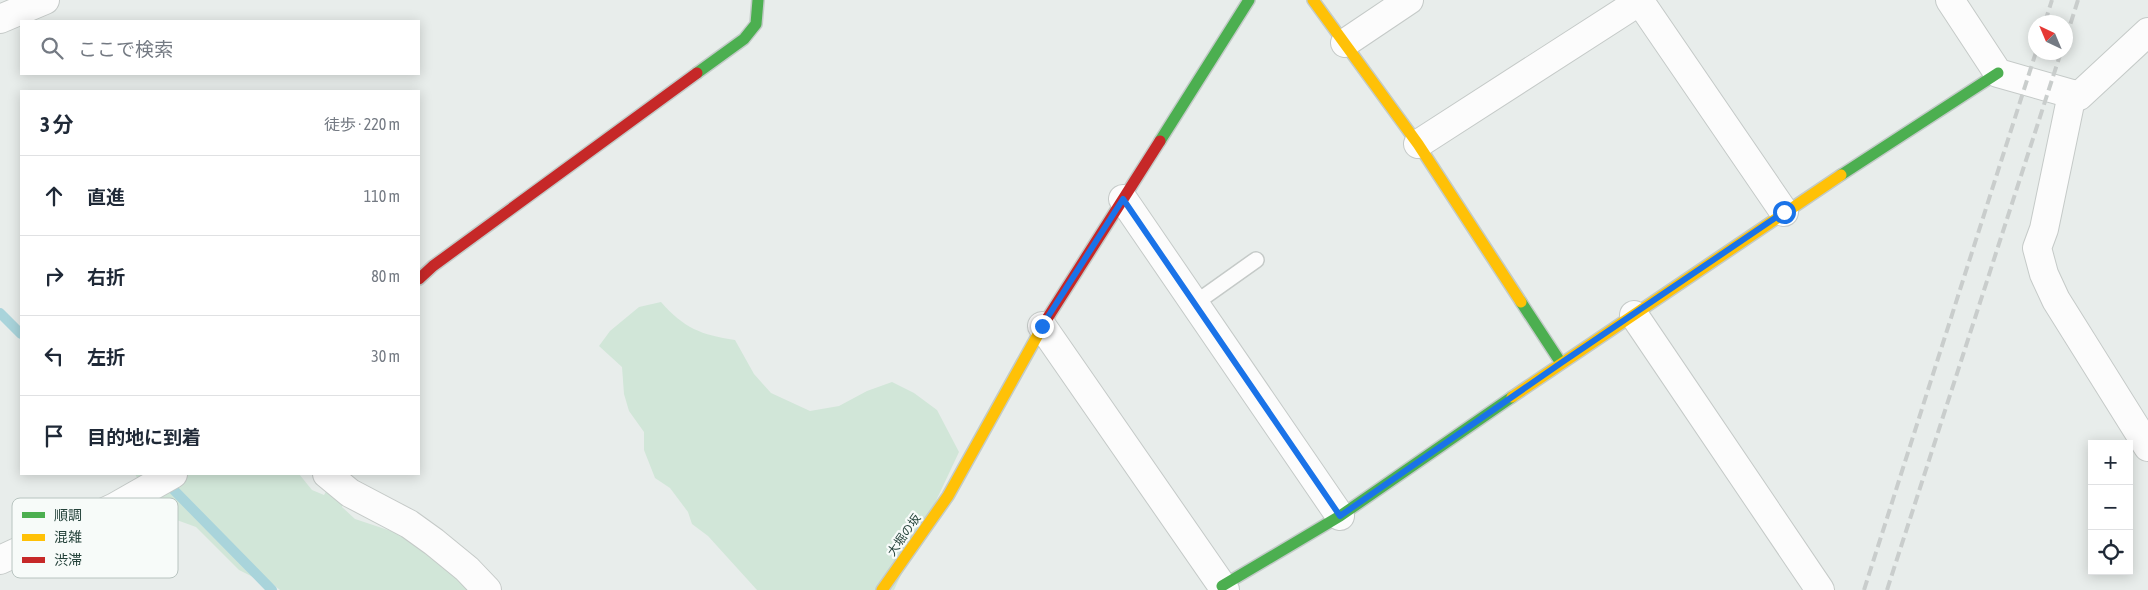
<!DOCTYPE html>
<html lang="ja">
<meta charset="utf-8">
<style>
body{margin:0;font-family:"Asap Condensed","Noto Sans JP",sans-serif;background:#f2f2f3;color:#1f2937}
.controls{position:absolute;right:15px;bottom:15px;display:grid;overflow:hidden;border-radius:0px;box-shadow:0 2px 12px #0003}
.controls button{width:45px;height:45px;display:grid;place-items:center;padding:0;border:0;border-bottom:1px solid #e0e1e3;background:#fff;color:#1f2937;font:25px sans-serif}
.compass{position:absolute;left:2028px;top:15px;width:45px;height:45px;border-radius:50%;background:#fff;box-shadow:0 2px 12px #0003;rotate:316deg}
.stop{position:absolute;width:15px;height:15px;margin:-11px;border:4px solid #1a73e8;border-radius:50%;background:#fff}
.stop.end{background:#1a73e8;border-color:#fff;box-shadow:0 1px 5px #0008}
.list{margin:0;padding:0;list-style:none}
h2{display:flex;justify-content:space-between;align-items:center;height:65px;margin:0;padding:0 20px;font-size:21px}
h2 small{font-size:16px;font-weight:400;color:#747a83}
.list li{display:grid;grid-template-columns:32px 1fr auto;gap:15px;align-items:center;box-sizing:border-box;height:80px;padding:0 20px;border-top:1px solid #e0e1e3}
.list b{display:block;font-size:19px;white-space:nowrap}
.list em{font-size:16px;font-style:normal;color:#747a83}
.icon{flex:none;width:28px;height:28px;fill:none;stroke:currentColor;stroke-width:2;stroke-linecap:round;stroke-linejoin:round}
.map{position:relative;flex:none;width:2148px;height:590px;overflow:hidden}
.search{position:absolute;background:#fff;box-shadow:0 2px 12px #0003;left:20px;top:20px;width:400px;height:55px;display:flex;align-items:center;gap:12px;box-sizing:border-box;padding:0 18px;border-radius:0px;color:#747a83;font-size:19px}
.panel{position:absolute;background:#fff;box-shadow:0 2px 12px #0003;left:20px;top:90px;width:400px;height:385px;border-radius:0px}
.map>svg:first-child{display:block}
.green{fill:#d1e6d8}
.lines{fill:none;stroke-linecap:round;stroke-linejoin:round}
.stream{stroke:#a9d4db;stroke-width:10}
.lane-casing{stroke:#c5cac8;stroke-width:18}
.street-casing{stroke:#c5cac8;stroke-width:30}
.fast-casing{stroke:#c3cbc8;stroke-width:14}
.slow-casing{stroke:#c3cbc8;stroke-width:14}
.jam-casing{stroke:#c3cbc8;stroke-width:14}
.lane{stroke:#fcfcfc;stroke-width:15}
.street{stroke:#fcfcfc;stroke-width:28}
.fast{stroke:#4caf50;stroke-width:11}
.slow{stroke:#ffc107;stroke-width:11}
.jam{stroke:#c62828;stroke-width:11}
.rail{stroke:#c9cdcc;stroke-width:4;stroke-dasharray:10 5;stroke-linecap:butt}
.route{stroke:#1a73e8;stroke-width:6}
.labels{text-anchor:middle;dominant-baseline:central;stroke-width:4.5;stroke-linejoin:round;paint-order:stroke}
.street-label{font-size:12px;fill:#24423a;stroke:#f7fbf9}
.key{fill:#f7fbf9;stroke:#b8c4c0;stroke-width:1}
.key-label{font-size:14px;fill:#24423a}
</style>
<div class="map">
<svg width="2148" height="590" viewBox="0 0 2148 590">
<rect width="100%" height="100%" fill="#e8edeb"/>
<!-- green -->
<g class="green">
<path d="M661,302C684,328 701,335 735,340L754,374L771,393L810,411L839,406L867,391L892,382L914,393L937,410L959,452L894,590H757L708,536L692,524L688,512L670,488L655,478L644,450V432L629,411L624,394L622,367L599,346L610,331L639,307Z"/>
<polygon points="135,474 299,474 312,490 324,495 328,488 344,498 342,507 355,519 403,535 476,590 280,590 269,581 255,578 239,570 196,527 163,515 151,502"/>
</g>
<g class="lines">
<!-- stream -->
<g class="stream">
<polyline points="0,313 21,334"/>
<polyline points="164,480 272,590"/>
</g>
<defs>
<polyline id="lane" points="1194,304 1256,260"/>
<g id="street">
<polyline points="1639,0 1784,212"/>
<polyline points="1950,0 1998,73 2079,96 2148,32"/>
<polyline points="0,19 45,0"/>
<polyline points="1345,43 1409,0"/>
<polyline points="2072,94 2044,229 2037,248 2044,274 2056,300 2148,447"/>
<polyline points="1418,144 1640,1"/>
<polyline points="1123,199 1340,516"/>
<polyline points="1634,315 1820,590"/>
<polyline points="1042,326 1225,590"/>
<polyline points="327,474 350,493 409,524 434,542 467,569 487,590"/>
<polyline points="0,560 115,507 173,474"/>
</g>
<g id="fast">
<polyline points="697,73 744,39 756,24 758,0"/>
<polyline points="1160,141 1249,0"/>
<polyline points="1841,175 1998,73"/>
<polyline points="1521,302 1561,363"/>
<polyline points="1222,586 1340,516 1512,397"/>
</g>
<g id="slow">
<polyline points="1313,0 1418,144 1521,302"/>
<polyline points="1512,397 1841,175"/>
<polyline points="882,590 948,496 1045,322"/>
</g>
<g id="jam">
<polyline points="419,279 433,266 697,73"/>
<polyline points="1045,322 1160,141"/>
</g>
</defs>
<!-- lane casing -->
<use href="#lane" class="lane-casing"/>
<!-- street casing -->
<use href="#street" class="street-casing"/>
<!-- fast casing -->
<use href="#fast" class="fast-casing"/>
<!-- slow casing -->
<use href="#slow" class="slow-casing"/>
<!-- jam casing -->
<use href="#jam" class="jam-casing"/>
<!-- lane -->
<use href="#lane" class="lane"/>
<!-- street -->
<use href="#street" class="street"/>
<!-- fast -->
<use href="#fast" class="fast"/>
<!-- slow -->
<use href="#slow" class="slow"/>
<!-- jam -->
<use href="#jam" class="jam"/>
<!-- rail -->
<g class="rail">
<polyline points="2045,22 2052,0"/>
<polyline points="2066,38 2078,0"/>
<polyline points="1864,590 2036,52"/>
<polyline points="1887,590 2061,52"/>
</g>
</g>
<g class="lines">
<!-- route -->
<polyline class="route" points="1042,326 1123,199 1340,516 1561,363 1784,212"/>
</g>
<g class="labels">
<!-- street labels -->
<g class="street-label">
<text transform="translate(904 535) rotate(-55)">大堀の坂</text>
</g>
</g>
<!-- legend -->
<rect x="12" y="498" width="166" height="80" rx="8" class="key"/>
<rect x="22" y="512" width="23" height="6" fill="#4caf50"/>
<rect x="22" y="534" width="23" height="7" fill="#ffc107"/>
<rect x="22" y="557" width="23" height="6" fill="#c62828"/>
<g class="key-label">
<text x="54" y="520">順調</text>
<text x="54" y="542">混雑</text>
<text x="54" y="565">渋滞</text>
</g>
</svg>
<div class="controls">
<button>+</button>
<button>−</button>
<button><svg class="icon" aria-label="locate" viewBox="0 0 24 24"><circle cx="12" cy="12" r="6"/><path d="M12 2v4M12 18v4M2 12h4M18 12h4"/></svg></button>
</div>
<svg class="compass" viewBox="-18 -18 36 36"><path d="M0-13l5 13h-10z" fill="#e53935"/><path d="M0 13l5-13h-10z" fill="#747a83"/></svg>
<div class="stop" style="left:1784px;top:212px"></div>
<div class="stop end" style="left:1042px;top:326px"></div>
<div class="search"><svg class="icon" aria-label="search" viewBox="0 0 24 24"><circle cx="10" cy="10" r="6"/><path d="M15 15l6 6"/></svg>ここで検索</div>
<section class="panel">
<h2>3 分<small>徒歩 · 220 m</small></h2>
<ul class="list">
<li><svg class="icon" aria-label="ahead" viewBox="0 0 24 24"><path d="M12 20V5M6 11l6-6 6 6"/></svg><div><b>直進</b></div><em>110 m</em></li>
<li><svg class="icon" aria-label="right" viewBox="0 0 24 24"><path d="M7 20v-9h11M14 6l5 5-5 5"/></svg><div><b>右折</b></div><em>80 m</em></li>
<li><svg class="icon" aria-label="left" viewBox="0 0 24 24"><path d="M17 20v-9H6M10 6l-5 5 5 5"/></svg><div><b>左折</b></div><em>30 m</em></li>
<li><svg class="icon" aria-label="arrive" viewBox="0 0 24 24"><path d="M6 21V4h12l-3 4 3 4H6"/></svg><div><b>目的地に到着</b></div></li>
</ul>
</section>
</div>
